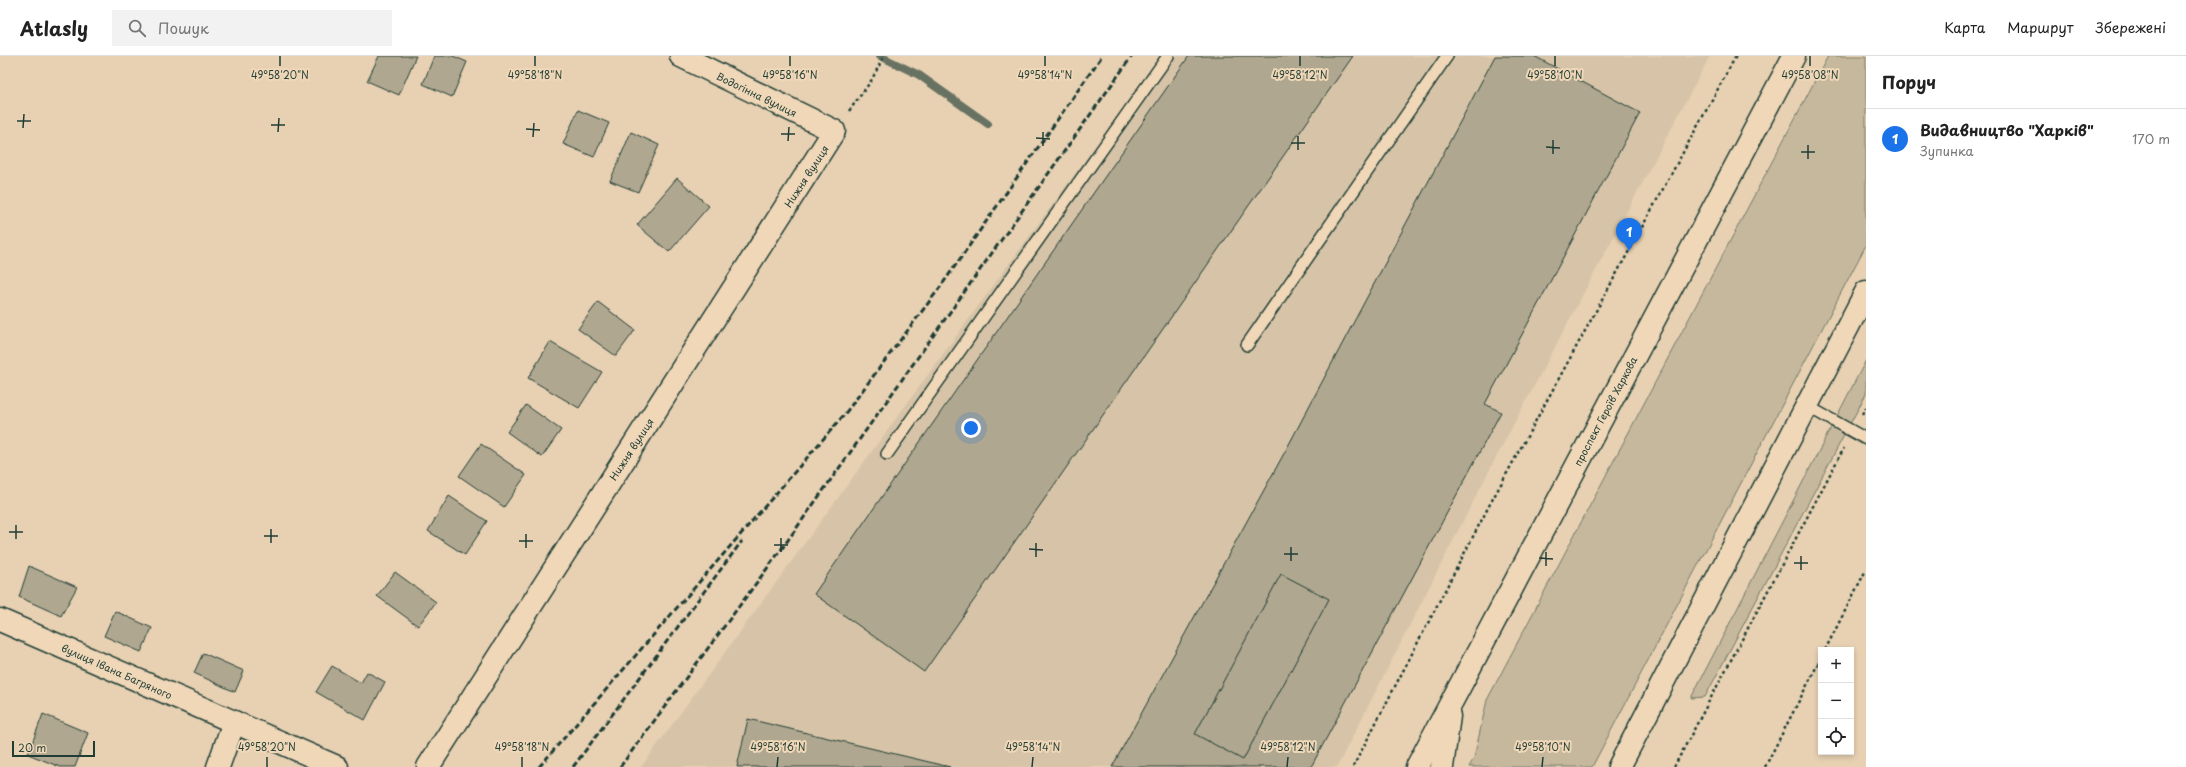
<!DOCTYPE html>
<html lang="uk">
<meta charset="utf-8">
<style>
body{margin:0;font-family:"Playpen Sans",sans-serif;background:#f2f2f2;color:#222}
.controls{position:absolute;right:12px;bottom:12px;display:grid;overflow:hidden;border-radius:0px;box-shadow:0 2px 6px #0003}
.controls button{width:36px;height:36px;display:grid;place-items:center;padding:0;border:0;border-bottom:1px solid #e0e0e0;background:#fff;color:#222;font:20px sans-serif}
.scale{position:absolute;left:12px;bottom:10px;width:83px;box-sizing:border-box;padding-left:4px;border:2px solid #1f3d34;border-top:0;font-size:11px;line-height:14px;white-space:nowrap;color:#1f3d34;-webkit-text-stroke:3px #f0d7b8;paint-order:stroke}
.you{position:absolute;left:971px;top:372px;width:14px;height:14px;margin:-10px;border:3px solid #fff;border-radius:50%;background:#1a73e8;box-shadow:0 0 0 6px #1a73e833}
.badge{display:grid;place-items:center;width:26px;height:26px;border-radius:50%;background:#1a73e8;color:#fff;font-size:13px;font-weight:700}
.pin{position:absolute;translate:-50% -33px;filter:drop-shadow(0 1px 2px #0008)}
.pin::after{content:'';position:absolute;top:21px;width:14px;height:12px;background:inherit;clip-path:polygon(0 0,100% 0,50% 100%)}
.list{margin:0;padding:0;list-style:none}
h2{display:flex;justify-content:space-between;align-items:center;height:52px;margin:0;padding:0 16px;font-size:17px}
h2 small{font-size:13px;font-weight:400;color:#767676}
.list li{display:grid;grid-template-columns:26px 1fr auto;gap:12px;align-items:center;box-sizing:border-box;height:60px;padding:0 16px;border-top:1px solid #e0e0e0}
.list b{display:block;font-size:15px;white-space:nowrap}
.list p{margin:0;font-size:13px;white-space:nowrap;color:#767676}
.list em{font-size:13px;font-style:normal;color:#767676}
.icon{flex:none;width:22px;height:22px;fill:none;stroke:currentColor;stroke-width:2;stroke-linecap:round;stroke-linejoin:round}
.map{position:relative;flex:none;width:1866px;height:711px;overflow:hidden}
header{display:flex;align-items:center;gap:24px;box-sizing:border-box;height:56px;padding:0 20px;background:#fff;border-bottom:1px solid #e0e0e0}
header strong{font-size:19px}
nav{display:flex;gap:22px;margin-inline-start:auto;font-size:14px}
.search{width:280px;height:36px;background:#f2f2f2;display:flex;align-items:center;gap:10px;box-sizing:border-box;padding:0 14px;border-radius:0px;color:#767676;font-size:15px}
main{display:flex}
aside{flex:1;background:#fff}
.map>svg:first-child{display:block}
.built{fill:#d7c4a8}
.green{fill:#c6b89d;stroke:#727a68}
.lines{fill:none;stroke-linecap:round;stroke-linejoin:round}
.stream{stroke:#687262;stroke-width:8}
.building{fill:#b0a790;stroke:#1f3d34}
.service-casing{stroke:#1f3d34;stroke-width:14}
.minor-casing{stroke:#1f3d34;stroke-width:25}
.primary-casing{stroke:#1f3d34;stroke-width:25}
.path{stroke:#1f3d34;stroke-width:2.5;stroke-dasharray:3 3;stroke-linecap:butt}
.service{stroke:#f0d7b8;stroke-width:11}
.minor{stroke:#f0d7b8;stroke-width:22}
.primary{stroke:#f0d7b8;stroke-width:22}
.rail{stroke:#1f3d34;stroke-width:3;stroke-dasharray:6 3;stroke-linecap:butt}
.ticks{fill:none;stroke:#1f3d34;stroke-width:1.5}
.labels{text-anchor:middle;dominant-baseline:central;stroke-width:4;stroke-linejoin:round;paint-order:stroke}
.street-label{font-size:10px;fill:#1f3d34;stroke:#f0d7b8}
.ticks-label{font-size:10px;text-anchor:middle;fill:#1f3d34;stroke:#f0d7b8;stroke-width:4;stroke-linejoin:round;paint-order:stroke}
</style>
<header>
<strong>Atlasly</strong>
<div class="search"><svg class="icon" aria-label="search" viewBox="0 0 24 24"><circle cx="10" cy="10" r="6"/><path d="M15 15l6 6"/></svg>Пошук</div>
<nav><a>Карта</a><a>Маршрут</a><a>Збережені</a></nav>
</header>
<main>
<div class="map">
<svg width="1866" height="711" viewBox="0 0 1866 711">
<rect width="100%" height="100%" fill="#e8d1b3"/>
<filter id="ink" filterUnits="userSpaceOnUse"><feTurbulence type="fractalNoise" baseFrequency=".025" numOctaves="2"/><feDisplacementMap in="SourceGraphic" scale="8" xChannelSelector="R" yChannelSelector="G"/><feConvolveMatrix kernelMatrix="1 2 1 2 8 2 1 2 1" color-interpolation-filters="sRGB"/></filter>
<g filter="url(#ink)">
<!-- built -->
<polygon class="built" points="1161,0 1710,0 1490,413 1337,711 641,711"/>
<!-- green -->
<g class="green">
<polygon points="1828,0 1866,0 1866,189 1592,711 1469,711 1474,702 1487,644"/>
<polygon points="1866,304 1866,338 1705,641 1691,642"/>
</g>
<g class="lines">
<!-- stream -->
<polyline class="stream" points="880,0 919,19 988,68"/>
</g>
<!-- building -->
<g class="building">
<polygon points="379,0 416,0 399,39 367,25"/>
<polygon points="434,0 453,0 467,6 452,41 423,28"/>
<polygon points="1189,0 1353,0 924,616 814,538"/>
<polygon points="1495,0 1534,0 1640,57 1485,348 1501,356 1311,711 1112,711 1287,392"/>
<polygon points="578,54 609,67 594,101 563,88"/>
<polygon points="631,76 659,89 638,136 610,125"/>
<polygon points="677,122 709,150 669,196 637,169"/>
<polygon points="598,246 635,274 616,300 578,273"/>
<polygon points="550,286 602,316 579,352 528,322"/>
<polygon points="526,349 561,374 542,401 507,376"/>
<polygon points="481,388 526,419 504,451 459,420"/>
<polygon points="449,440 487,465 465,499 428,475"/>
<polygon points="29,510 77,531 61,560 19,541"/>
<polygon points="395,516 436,546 418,570 377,540"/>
<polygon points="1281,518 1329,543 1243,704 1195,678"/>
<polygon points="115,555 152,572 141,596 104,580"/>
<polygon points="203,597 244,615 235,636 194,617"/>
<polygon points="332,610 361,627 367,616 385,626 365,664 316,636"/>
<polygon points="43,658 88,677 75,711 60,711 28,698"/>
<polygon points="748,663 950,711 737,711"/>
</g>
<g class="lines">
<defs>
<g id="service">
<polyline points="1247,289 1447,0"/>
<polyline points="1807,350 1866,383"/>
<polyline points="887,398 1168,0"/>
</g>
<g id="minor">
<polyline points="0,564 337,711"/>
<polyline points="218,711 234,666"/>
<polyline points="428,711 834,75 681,0"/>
</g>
<g id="primary">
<polyline points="1417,711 1794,0"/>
<polyline points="1442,711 1449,660"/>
<polyline points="1619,711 1866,236"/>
</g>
</defs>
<!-- service casing -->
<use href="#service" class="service-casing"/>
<!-- minor casing -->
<use href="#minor" class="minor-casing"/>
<!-- primary casing -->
<use href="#primary" class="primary-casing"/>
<!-- path -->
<g class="path">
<polyline points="849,55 871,25 884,0"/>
<polyline points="1862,358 1866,351"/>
<polyline points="1825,594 1866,514"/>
<polyline points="1353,711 1490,448 1736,0"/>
<polyline points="1674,711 1844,392"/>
<polyline points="1765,711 1821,602"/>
</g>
<!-- service -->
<use href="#service" class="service"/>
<!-- minor -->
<use href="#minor" class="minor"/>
<!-- primary -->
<use href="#primary" class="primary"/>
<!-- rail -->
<g class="rail">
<polyline points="539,711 844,359 941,230 1102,0"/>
<polyline points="573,711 742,485"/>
<polyline points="620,711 783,491 1132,0"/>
</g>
</g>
</g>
<!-- ticks -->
<path class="ticks" d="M280,10V0M535,10V0M790,10V0M1045,10V0M1300,10V0M1555,10V0M1810,10V0M17,65H31M271,69H285M23,72L24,58M526,73L540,74M278,76L279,62M781,78H795M533,81L534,67M1036,82L1050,83M788,85L789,71M1291,87H1305M1043,90V76M1546,91L1560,92M1298,94V80M1801,96H1815M1553,98V84M1808,103V89M9,476H23M264,480H278M16,483V469M519,485H533M271,487V473M774,489H788M526,492V478M1029,493L1043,494M781,496V482M1284,498H1298M1036,501V487M1539,502L1553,503M1291,505V491M1794,507H1808M1546,510V496M1801,514V500M267,711V701M522,711V701M777,711L778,701M1032,711L1033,701M1287,711L1288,701M1542,711L1543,701"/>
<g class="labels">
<!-- street labels -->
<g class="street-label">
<text transform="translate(757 38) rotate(26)">Водогінна вулиця</text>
<text transform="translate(806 120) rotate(-57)">Нижня вулиця</text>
<text transform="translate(1605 355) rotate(-62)">проспект Героїв Харкова</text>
<text transform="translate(631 393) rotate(-57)">Нижня вулиця</text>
<text transform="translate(117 615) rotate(24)">вулиця Івана Багряного</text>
</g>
</g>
<g class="ticks-label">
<text x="280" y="23">49°58'20"N</text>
<text x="535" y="23">49°58'18"N</text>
<text x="790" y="23">49°58'16"N</text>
<text x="1045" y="23">49°58'14"N</text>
<text x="1300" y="23">49°58'12"N</text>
<text x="1555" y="23">49°58'10"N</text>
<text x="1810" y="23">49°58'08"N</text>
<text x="267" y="695">49°58'20"N</text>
<text x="522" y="695">49°58'18"N</text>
<text x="778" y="695">49°58'16"N</text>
<text x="1033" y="695">49°58'14"N</text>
<text x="1288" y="695">49°58'12"N</text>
<text x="1543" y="695">49°58'10"N</text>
</g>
</svg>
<div class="controls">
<button>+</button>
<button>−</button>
<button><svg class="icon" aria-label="locate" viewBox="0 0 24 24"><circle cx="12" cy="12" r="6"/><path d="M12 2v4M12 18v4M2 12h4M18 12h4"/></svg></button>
</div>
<div class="scale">20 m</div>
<div class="you"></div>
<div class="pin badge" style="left:1629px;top:195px">1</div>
</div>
<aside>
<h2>Поруч<small></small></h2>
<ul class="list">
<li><span class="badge">1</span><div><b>Видавництво &quot;Харків&quot;</b><p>Зупинка</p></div><em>170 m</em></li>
</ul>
</aside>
</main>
